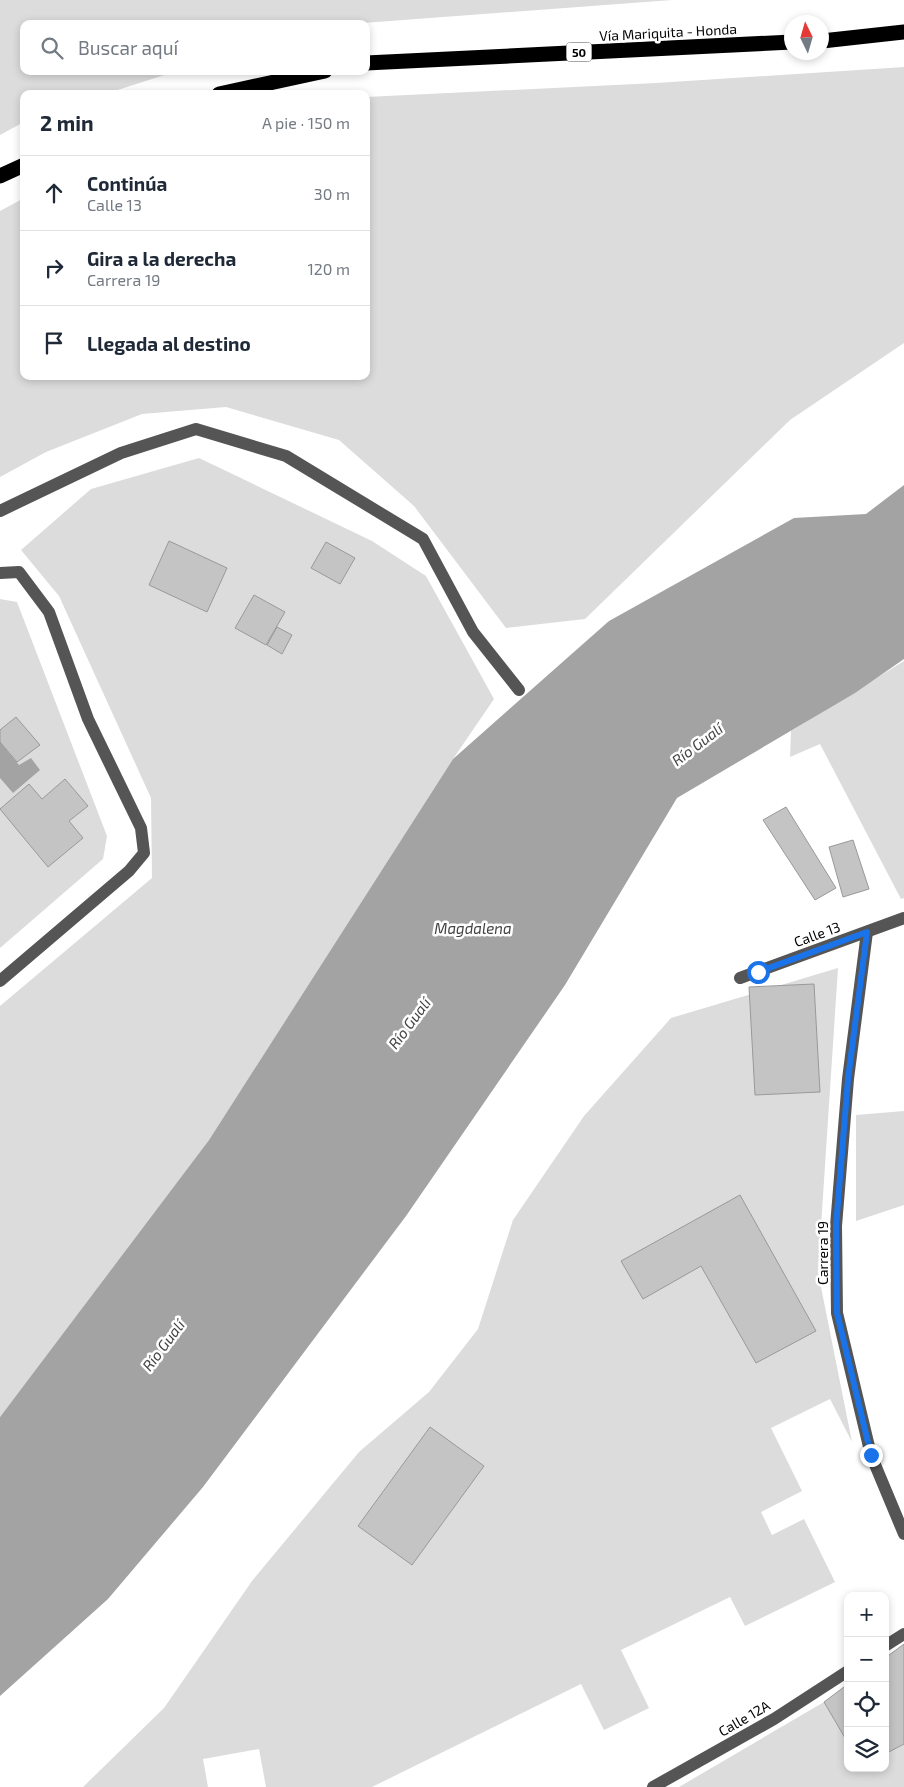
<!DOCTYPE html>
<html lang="es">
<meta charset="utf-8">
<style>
body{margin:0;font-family:"Exo 2",sans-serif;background:#f6f6f7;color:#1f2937}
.controls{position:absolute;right:15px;bottom:15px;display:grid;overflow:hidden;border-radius:10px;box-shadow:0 2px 8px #0003}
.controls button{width:45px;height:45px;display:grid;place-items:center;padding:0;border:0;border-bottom:1px solid #e0e1e3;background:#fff;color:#1f2937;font:25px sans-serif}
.compass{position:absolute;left:784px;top:15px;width:45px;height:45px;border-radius:50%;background:#fff;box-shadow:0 2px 8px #0003;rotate:355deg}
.stop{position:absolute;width:15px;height:15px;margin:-11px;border:4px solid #1a73e8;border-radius:50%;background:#fff}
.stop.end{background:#1a73e8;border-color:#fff;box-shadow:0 1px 5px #0008}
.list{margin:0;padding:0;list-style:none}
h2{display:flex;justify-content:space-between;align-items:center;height:65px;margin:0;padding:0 20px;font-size:21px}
h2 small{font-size:16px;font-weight:400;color:#747a83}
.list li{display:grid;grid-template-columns:32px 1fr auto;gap:15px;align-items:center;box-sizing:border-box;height:75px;padding:0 20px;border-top:1px solid #e0e1e3}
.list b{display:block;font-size:19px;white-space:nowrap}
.list p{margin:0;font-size:16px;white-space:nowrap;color:#747a83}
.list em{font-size:16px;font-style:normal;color:#747a83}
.icon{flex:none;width:28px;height:28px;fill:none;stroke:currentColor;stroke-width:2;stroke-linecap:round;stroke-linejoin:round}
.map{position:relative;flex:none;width:904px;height:1787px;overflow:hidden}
.search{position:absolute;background:#fff;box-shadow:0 2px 8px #0003;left:20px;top:20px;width:350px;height:55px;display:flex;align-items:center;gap:12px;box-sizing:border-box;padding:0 18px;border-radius:10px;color:#747a83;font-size:19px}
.panel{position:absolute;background:#fff;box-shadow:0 2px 8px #0003;left:20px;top:90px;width:350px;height:290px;border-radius:10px}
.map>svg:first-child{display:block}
.green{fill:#dcdcdc}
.water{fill:#a3a3a3}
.building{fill:#c4c4c4;stroke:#999}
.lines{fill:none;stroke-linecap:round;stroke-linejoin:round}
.minor{stroke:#555;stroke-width:12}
.highway{stroke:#000;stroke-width:15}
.route{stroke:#1a73e8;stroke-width:6}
.labels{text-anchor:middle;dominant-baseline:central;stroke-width:5;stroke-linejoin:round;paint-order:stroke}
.shield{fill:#fff;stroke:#4c4c4c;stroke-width:1}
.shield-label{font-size:12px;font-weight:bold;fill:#000}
.street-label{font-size:14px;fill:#000;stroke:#fff}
.water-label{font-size:15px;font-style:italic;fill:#444;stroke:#fff}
</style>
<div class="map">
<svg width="904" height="1787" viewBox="0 0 904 1787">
<rect width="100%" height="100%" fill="#fff"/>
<!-- green -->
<g class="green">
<polygon points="0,0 672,0 350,24 24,24 24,71 177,71 105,94 24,94 24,122 0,135"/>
<polygon points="904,67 904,343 790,420 585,619 506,628 414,506 339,440 226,407 142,414 46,452 0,477 0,211 24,198 24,376 366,376 366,97 656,83"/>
<polygon points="199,458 372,541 426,576 494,699 453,759 209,1140 0,1417 0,1006 152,878 151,798 59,596 21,550 91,489"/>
<polygon points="0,599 17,602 107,836 103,859 0,948"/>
<polygon points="904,661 904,898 901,899 820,744 790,757 791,731"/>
<polygon points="838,968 818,1272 852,1442 830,1399 771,1428 802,1491 761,1512 772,1535 804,1519 835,1582 745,1626 730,1597 621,1650 649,1708 604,1730 581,1684 372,1787 266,1787 259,1749 203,1759 208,1787 83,1787 164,1708 252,1581 359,1452 429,1392 478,1329 513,1220 584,1116 671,1018"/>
<polygon points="904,1111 904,1205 856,1221 856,1115"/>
<polygon points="824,1702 848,1743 848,1768 885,1768 885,1754 904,1744 904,1787 679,1787"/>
</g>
<!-- water -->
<g class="water">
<polygon points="904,485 904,659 855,693 677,798 565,985 406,1216 203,1487 108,1599 0,1696 0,1417 209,1140 453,759 609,621 794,518 866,514"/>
<polygon points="0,742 19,765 31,758 40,770 13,793 0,778"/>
</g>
<!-- building -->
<g class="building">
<polygon points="169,541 227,568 207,612 149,585"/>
<polygon points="326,542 355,558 340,584 311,568"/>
<polygon points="254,595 285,612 266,645 235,628"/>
<polygon points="277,627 292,635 282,654 267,645"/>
<polygon points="16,717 40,745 17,762 0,742 0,730"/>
<polygon points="65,779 88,806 69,821 83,838 48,867 0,809 29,784 42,799"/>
<polygon points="786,807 836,888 815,900 763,820"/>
<polygon points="853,840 869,889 843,897 829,847"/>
<polygon points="814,984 820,1092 755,1095 749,987"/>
<polygon points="740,1195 816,1331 756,1363 701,1266 643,1299 621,1261"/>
<polygon points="430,1427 484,1466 412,1565 358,1526"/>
<polygon points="904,1644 904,1744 885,1754 885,1658"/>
<polygon points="848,1684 848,1743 824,1702"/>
</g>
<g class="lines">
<!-- minor -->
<g class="minor">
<polyline points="0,511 121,453 196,429 286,456 423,539 473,632 519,690"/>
<polyline points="0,573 19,572 49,612 88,719 141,828 144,853 129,871 0,981"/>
<polyline points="867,932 848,1079 836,1226 837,1313 871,1455 904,1534"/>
<polyline points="740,978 904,918"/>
<polyline points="885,1646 904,1634"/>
<polyline points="653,1787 774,1719 848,1671"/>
</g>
<!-- highway -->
<g class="highway">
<polyline points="822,41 904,32"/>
<polyline points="366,63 792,42"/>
<polyline points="219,94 325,71"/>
<polyline points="0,176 24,165"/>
</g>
</g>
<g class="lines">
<!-- route -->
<polyline class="route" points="758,972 867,932 848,1079 836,1226 837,1313 871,1455"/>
</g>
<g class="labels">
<!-- shield labels -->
<rect class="shield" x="566.5" y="42.5" width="25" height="19" rx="4"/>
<g class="shield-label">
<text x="579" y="52">50</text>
</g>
<!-- street labels -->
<g class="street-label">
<text transform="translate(668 32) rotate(-3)">Vía Mariquita - Honda</text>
<text transform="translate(817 934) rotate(-20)">Calle 13</text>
<text transform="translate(822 1253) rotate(-90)">Carrera 19</text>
<text transform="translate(744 1718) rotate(-30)">Calle 12A</text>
</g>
<!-- water labels -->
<g class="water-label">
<text transform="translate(697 744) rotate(-37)">Río Gualí</text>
<text x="473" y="928">Magdalena</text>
<text transform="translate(409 1023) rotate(-53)">Río Gualí</text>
<text transform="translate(163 1345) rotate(-53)">Río Gualí</text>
</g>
</g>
</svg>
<div class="controls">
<button>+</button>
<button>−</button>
<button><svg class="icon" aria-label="locate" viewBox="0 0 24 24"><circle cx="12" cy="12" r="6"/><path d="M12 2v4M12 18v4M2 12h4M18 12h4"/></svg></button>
<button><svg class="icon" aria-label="layers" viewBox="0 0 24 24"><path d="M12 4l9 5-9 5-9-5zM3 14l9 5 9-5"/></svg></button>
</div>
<svg class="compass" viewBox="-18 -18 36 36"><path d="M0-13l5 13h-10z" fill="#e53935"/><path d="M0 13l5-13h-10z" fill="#747a83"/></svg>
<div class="stop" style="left:758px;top:972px"></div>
<div class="stop end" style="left:871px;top:1455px"></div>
<div class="search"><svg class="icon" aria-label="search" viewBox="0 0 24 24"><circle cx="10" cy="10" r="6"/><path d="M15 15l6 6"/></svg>Buscar aquí</div>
<section class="panel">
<h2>2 min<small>A pie · 150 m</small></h2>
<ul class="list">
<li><svg class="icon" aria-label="ahead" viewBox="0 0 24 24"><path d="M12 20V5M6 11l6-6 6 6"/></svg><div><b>Continúa</b><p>Calle 13</p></div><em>30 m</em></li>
<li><svg class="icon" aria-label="right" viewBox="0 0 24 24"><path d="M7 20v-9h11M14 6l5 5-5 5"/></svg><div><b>Gira a la derecha</b><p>Carrera 19</p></div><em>120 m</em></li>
<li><svg class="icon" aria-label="arrive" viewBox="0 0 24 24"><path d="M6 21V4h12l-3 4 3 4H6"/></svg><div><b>Llegada al destino</b></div></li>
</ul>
</section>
</div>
